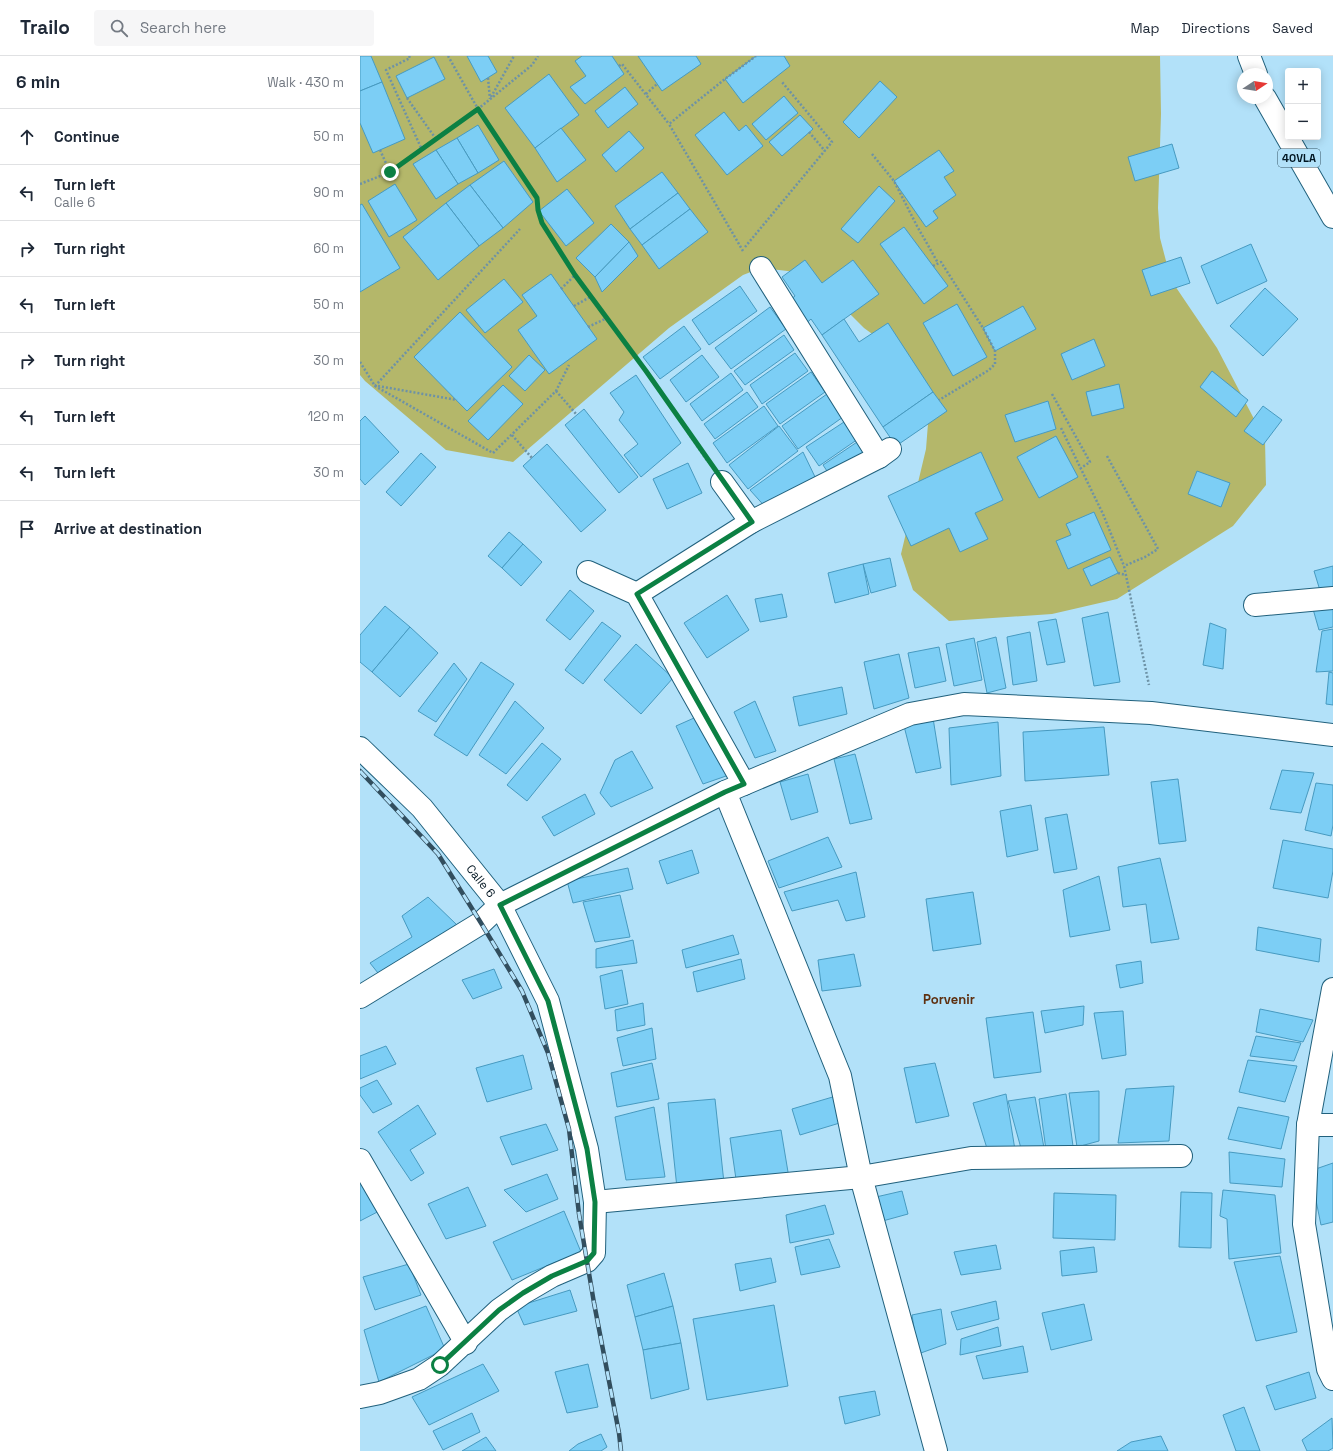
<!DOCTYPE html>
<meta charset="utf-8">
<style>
body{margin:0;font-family:"Space Grotesk",sans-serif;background:#f6f6f7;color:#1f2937}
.controls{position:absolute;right:12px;top:12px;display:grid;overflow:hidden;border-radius:4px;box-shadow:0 2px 10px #0003}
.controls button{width:36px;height:36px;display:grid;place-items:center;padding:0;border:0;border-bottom:1px solid #e0e1e3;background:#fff;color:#1f2937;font:20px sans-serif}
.compass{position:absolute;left:877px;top:12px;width:36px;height:36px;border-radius:50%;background:#fff;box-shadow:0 2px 10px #0003;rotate:78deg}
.stop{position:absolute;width:12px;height:12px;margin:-9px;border:3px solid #0b8043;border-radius:50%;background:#fff}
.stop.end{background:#0b8043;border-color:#fff;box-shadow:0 1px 4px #0008}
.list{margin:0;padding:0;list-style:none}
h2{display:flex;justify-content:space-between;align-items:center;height:52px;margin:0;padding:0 16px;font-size:17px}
h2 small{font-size:13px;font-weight:400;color:#747a83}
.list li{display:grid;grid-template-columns:26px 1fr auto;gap:12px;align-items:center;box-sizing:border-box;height:56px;padding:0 16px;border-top:1px solid #e0e1e3}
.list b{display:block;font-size:15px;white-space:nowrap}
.list p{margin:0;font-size:13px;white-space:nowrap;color:#747a83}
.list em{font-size:13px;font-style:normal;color:#747a83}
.icon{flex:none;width:22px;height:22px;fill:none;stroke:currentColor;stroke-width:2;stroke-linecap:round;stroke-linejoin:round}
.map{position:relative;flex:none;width:973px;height:1395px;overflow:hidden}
header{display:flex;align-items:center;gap:24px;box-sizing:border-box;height:56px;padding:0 20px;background:#fff;border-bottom:1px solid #e0e1e3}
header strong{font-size:19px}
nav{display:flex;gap:22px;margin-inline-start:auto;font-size:14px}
.search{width:280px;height:36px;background:#f6f6f7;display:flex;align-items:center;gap:10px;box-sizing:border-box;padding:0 14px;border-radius:4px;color:#747a83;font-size:15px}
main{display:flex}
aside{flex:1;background:#fff}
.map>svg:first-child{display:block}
.water{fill:#b4b76a}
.building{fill:#7ccef5;stroke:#479ac0}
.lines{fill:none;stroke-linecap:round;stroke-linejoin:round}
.street-casing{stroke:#21617d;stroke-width:24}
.primary-casing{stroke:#21617d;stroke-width:24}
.path{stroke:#6d92a6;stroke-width:2.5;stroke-dasharray:2 2;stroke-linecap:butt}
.street{stroke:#fff;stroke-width:22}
.primary{stroke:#fff;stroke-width:22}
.rail-casing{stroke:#324e5e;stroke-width:4.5}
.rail{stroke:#b2e1f9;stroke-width:3;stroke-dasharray:9;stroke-linecap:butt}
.route{stroke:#0b8043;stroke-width:5}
.labels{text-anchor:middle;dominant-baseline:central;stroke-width:3;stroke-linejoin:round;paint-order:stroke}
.shield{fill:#b2e1f9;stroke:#355262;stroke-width:1}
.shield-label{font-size:11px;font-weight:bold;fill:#001521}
.street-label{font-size:12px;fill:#001521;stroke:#b2e1f9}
.neighbourhood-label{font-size:13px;font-weight:bold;fill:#5e3011;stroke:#b2e1f9}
</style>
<header>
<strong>Trailo</strong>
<div class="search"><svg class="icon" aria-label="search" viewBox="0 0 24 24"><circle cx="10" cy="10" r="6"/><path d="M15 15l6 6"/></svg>Search here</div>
<nav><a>Map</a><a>Directions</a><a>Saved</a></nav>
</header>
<main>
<aside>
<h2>6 min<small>Walk · 430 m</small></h2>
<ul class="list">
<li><svg class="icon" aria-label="ahead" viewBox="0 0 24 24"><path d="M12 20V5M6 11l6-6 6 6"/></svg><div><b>Continue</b></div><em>50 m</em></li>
<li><svg class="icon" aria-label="left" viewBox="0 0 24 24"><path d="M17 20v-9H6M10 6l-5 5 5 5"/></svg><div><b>Turn left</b><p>Calle 6</p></div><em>90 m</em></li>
<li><svg class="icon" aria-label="right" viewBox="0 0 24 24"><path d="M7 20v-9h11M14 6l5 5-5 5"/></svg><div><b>Turn right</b></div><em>60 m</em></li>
<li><svg class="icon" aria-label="left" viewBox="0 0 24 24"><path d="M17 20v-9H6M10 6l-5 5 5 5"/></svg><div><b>Turn left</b></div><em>50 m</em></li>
<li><svg class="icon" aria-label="right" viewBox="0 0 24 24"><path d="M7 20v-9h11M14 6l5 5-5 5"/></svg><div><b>Turn right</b></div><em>30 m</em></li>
<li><svg class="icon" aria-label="left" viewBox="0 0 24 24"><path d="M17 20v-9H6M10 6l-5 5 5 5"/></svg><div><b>Turn left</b></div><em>120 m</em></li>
<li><svg class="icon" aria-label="left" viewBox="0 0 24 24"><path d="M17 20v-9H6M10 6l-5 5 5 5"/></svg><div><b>Turn left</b></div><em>30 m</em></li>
<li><svg class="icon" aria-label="arrive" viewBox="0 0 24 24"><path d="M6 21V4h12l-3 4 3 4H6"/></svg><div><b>Arrive at destination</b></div></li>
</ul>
</aside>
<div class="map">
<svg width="973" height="1395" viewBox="0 0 973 1395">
<rect width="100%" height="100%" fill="#b2e1f9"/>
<!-- water -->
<polygon class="water" points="0,0 800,0 801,58 798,152 800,182 811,224 857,292 905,384 906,429 873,470 757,543 692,558 589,565 553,534 541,498 566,393 569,355 526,288 504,272 473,241 436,216 401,212 383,219 309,272 153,406 86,394 5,325 0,319"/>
<!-- building -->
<g class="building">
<polygon points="0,0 11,0 22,26 0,35"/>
<polygon points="107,0 128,0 137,16 121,26"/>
<polygon points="222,0 252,0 264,18 225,48 210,31 226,20 215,5"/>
<polygon points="278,0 336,0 341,8 302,35"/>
<polygon points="396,0 424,0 430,10 383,47 365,23"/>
<polygon points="74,1 85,23 47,42 36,20"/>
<polygon points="189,18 219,59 175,92 145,52"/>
<polygon points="520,25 537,41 499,82 483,66"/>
<polygon points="22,26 45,83 13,97 0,67 0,35"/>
<polygon points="265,31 278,48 248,72 235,55"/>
<polygon points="424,40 438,57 406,84 392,68"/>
<polygon points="364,56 379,75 386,69 403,90 367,119 335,79"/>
<polygon points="440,59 453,73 422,100 409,86"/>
<polygon points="118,69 139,104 118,117 97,82"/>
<polygon points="201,72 226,104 197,126 175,92"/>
<polygon points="269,75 284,92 256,116 242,99"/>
<polygon points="97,82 118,117 98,128 76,94"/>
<polygon points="812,88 819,112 775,125 768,101"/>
<polygon points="76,94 98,128 76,143 53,108"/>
<polygon points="579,94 594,115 584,121 596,139 573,155 578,162 566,171 534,125"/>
<polygon points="144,105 173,146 143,172 110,129"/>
<polygon points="302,116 318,137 270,173 255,150"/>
<polygon points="35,128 57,164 29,181 8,145"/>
<polygon points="110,129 143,172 119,190 86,147"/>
<polygon points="519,130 535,145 498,187 481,173"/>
<polygon points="207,133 234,167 206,190 179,155"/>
<polygon points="318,137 330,153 282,189 270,173"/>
<polygon points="86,147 119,190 78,224 43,181"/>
<polygon points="2,148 40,212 0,236 0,149"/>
<polygon points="330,153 348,176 299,213 282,189"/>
<polygon points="251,168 269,186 235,221 216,202"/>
<polygon points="544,171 588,230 564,248 520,188"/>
<polygon points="269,186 278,200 242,236 235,221"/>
<polygon points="891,188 907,225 857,248 841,210"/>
<polygon points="821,201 830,227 791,240 782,214"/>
<polygon points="445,204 462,227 493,204 519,238 462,279 451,263 442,271 425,248 435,240 422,221"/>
<polygon points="191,218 237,283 189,318 158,274 177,260 162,239"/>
<polygon points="144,223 163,246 125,277 106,254"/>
<polygon points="380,230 397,255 349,289 332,264"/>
<polygon points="905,232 938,263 903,300 870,270"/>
<polygon points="597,248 627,301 593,320 563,267"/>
<polygon points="663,250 676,273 635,295 623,272"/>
<polygon points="410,251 426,273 371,313 355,292"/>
<polygon points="100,256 152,311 107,355 54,301"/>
<polygon points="484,263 499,286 528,267 573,336 523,371 462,279"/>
<polygon points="324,270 341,293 300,323 283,301"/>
<polygon points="424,279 434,294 385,329 374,315"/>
<polygon points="734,283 745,310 712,324 701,298"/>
<polygon points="435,297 448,315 402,348 390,329"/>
<polygon points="169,299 185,314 165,335 149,320"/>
<polygon points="342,299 359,321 326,346 310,324"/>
<polygon points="852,315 888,344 876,361 840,331"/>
<polygon points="451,316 465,336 420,368 406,348"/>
<polygon points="371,317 383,334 342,365 330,348"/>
<polygon points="276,319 321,387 281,421 264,399 278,388 259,364 264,356 250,337"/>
<polygon points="759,328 764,352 732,360 726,336"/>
<polygon points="143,329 163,348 128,384 108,365"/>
<polygon points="387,336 398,351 355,383 344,368"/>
<polygon points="573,336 587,355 536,390 523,371"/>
<polygon points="467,338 483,361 438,393 422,370"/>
<polygon points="688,345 696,373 655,386 645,359"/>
<polygon points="404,350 418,370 367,407 353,387"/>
<polygon points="903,350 922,364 903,389 884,375"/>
<polygon points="224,353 278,421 259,437 205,369"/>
<polygon points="5,360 39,396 5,429 0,423 0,365"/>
<polygon points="484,366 498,383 459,410 446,391"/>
<polygon points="419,370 438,395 388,433 369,409"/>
<polygon points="696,380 718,421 679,442 657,401"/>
<polygon points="503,382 509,398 471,421 463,409"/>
<polygon points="187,388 246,454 221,476 163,410"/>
<polygon points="443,396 457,425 408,454 390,434"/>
<polygon points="621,396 643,444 615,457 628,483 600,496 589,472 551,490 528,440"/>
<polygon points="61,397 76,411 41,450 26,436"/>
<polygon points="328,407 342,437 307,453 293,423"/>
<polygon points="837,415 870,427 861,451 828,438"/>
<polygon points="734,456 751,494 708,513 696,485 711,479 706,468"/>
<polygon points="149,476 163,488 142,512 128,500"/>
<polygon points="163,488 182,506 161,530 142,512"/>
<polygon points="750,501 758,517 731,530 723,513"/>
<polygon points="530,502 536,530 511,537 503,508"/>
<polygon points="503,508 509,538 475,547 468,517"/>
<polygon points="973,510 973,539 962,541 954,515"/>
<polygon points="210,534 234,555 210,584 186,564"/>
<polygon points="422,538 427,561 400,566 395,543"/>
<polygon points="367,539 389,574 347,602 324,567"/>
<polygon points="973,549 973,571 959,574 953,553"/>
<polygon points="25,550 50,571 12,616 0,606 0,579"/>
<polygon points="748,556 760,626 734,630 722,562"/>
<polygon points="696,563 705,606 687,609 678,566"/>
<polygon points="242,566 261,580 223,628 205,614"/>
<polygon points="850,567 866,573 863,613 843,609"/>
<polygon points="50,571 78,597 40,641 12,616"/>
<polygon points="973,573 973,615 956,616 962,575"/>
<polygon points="670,576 677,625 653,629 647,581"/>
<polygon points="636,581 646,632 627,637 617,586"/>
<polygon points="614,582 622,624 594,630 586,588"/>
<polygon points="276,588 313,622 281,658 244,624"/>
<polygon points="579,591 586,625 555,632 548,597"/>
<polygon points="539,598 549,642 514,653 504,606"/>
<polygon points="121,606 154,628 107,700 74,679"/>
<polygon points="94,607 107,623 76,666 58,655"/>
<polygon points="969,616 973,617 973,649 966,648"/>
<polygon points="482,631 487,658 439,670 433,641"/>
<polygon points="155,645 184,672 146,718 119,699"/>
<polygon points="395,645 416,695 395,702 374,656"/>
<polygon points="343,658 369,719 343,728 316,670"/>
<polygon points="573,662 581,712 556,717 544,670"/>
<polygon points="638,666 641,720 591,729 589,672"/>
<polygon points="744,671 749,719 665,725 663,676"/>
<polygon points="182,687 201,703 167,745 147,729"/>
<polygon points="272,695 293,732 251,751 240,737 255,704"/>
<polygon points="495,698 512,763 490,768 474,703"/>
<polygon points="922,714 954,717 941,757 910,753"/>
<polygon points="448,718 458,756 431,764 420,726"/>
<polygon points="818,723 826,785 799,788 791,726"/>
<polygon points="956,727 973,729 973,769 971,780 945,774"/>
<polygon points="225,738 235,758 194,780 182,761"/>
<polygon points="671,749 678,794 647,801 640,755"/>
<polygon points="707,758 717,813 694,817 685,762"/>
<polygon points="468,781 482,811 419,832 408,805"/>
<polygon points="923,784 973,793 973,815 968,842 913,832"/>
<polygon points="332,794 339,817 307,828 299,805"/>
<polygon points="800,802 819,883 791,887 786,848 763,851 758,811"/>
<polygon points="268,812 273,833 213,847 207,825"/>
<polygon points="496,816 505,861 486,865 478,844 432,855 424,836"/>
<polygon points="739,820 750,874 710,881 703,834"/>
<polygon points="613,836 621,888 573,895 566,843"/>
<polygon points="260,839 270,881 235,886 223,846"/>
<polygon points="68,841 97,869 22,922 10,907 52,881 42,860"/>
<polygon points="898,871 961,883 959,906 896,894"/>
<polygon points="373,879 379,898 326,912 322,894"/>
<polygon points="273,884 277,907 236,912 236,893"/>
<polygon points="494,898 501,930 462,935 458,904"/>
<polygon points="381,903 385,923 337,936 333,916"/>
<polygon points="781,905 783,927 760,932 756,909"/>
<polygon points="134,913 142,932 113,943 102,924"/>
<polygon points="262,914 268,948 245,953 240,920"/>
<polygon points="283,947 285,969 257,975 255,954"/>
<polygon points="724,950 723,969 685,977 681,955"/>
<polygon points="900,953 953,964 943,986 896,976"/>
<polygon points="763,955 766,999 742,1003 734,957"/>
<polygon points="673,956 681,1016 634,1022 626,962"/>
<polygon points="292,972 296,1003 263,1010 257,982"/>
<polygon points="896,980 941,987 934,1005 890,1000"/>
<polygon points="26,990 36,1008 0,1023 0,1000"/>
<polygon points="163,999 172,1033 127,1046 116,1012"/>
<polygon points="888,1004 937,1010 925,1046 879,1036"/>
<polygon points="292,1007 299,1043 257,1051 251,1017"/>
<polygon points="575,1007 589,1060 556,1067 544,1012"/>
<polygon points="17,1024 32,1048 13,1057 0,1039 0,1032"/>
<polygon points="814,1030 809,1085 758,1087 766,1033"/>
<polygon points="739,1035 739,1085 717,1091 709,1037"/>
<polygon points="646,1038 655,1094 629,1099 613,1047"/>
<polygon points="706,1038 713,1090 686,1094 679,1043"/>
<polygon points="476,1040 483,1066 440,1079 432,1053"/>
<polygon points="675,1041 684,1092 662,1096 648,1045"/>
<polygon points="355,1043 364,1127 317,1132 308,1047"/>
<polygon points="58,1049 76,1078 50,1094 64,1117 51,1125 18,1076"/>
<polygon points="294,1051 305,1121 266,1124 255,1061"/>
<polygon points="878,1051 929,1061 921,1093 868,1083"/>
<polygon points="186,1068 198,1094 152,1109 140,1081"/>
<polygon points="421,1074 429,1122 377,1130 370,1082"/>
<polygon points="869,1096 925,1103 922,1131 870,1127"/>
<polygon points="973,1107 973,1166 961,1169 950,1115"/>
<polygon points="0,1108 25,1152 0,1165"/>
<polygon points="187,1118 198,1143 166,1156 144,1134"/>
<polygon points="108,1131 126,1170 86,1183 68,1148"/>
<polygon points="863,1134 915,1139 921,1197 869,1203 867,1163 860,1160"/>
<polygon points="542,1135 548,1158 519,1166 516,1141"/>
<polygon points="821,1136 852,1137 851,1192 819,1191"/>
<polygon points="694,1137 756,1139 755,1184 693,1182"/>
<polygon points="465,1149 474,1178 430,1187 426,1159"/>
<polygon points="204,1155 221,1196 152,1224 133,1186"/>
<polygon points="469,1183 480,1211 441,1219 435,1191"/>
<polygon points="636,1189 641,1213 601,1219 594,1196"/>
<polygon points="734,1191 737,1216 702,1220 700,1195"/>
<polygon points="920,1200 937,1276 896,1285 874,1206"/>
<polygon points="411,1202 416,1226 380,1235 375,1208"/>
<polygon points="49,1208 61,1239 15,1254 3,1221"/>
<polygon points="304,1217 313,1250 275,1261 267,1229"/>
<polygon points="210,1234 217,1255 164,1269 156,1251"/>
<polygon points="636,1245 639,1263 597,1274 591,1256"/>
<polygon points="724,1248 732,1284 691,1294 682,1257"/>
<polygon points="414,1249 428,1330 347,1344 333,1263"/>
<polygon points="66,1250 85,1293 19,1326 4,1274"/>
<polygon points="313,1250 321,1287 283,1294 275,1261"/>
<polygon points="581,1253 586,1288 558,1298 552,1259"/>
<polygon points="638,1271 641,1290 600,1299 601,1283"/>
<polygon points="321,1287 329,1333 291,1343 283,1294"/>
<polygon points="663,1290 668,1316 623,1323 616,1300"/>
<polygon points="123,1308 139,1335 69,1369 52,1341"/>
<polygon points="228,1308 238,1351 207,1357 195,1316"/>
<polygon points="949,1316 956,1342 915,1354 906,1330"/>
<polygon points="515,1335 520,1359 485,1368 479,1341"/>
<polygon points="884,1351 900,1395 876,1395 863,1359"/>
<polygon points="112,1357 120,1376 83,1394 73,1375"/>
<polygon points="972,1362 973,1392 968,1395 947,1395 942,1384"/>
<polygon points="241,1378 247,1391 241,1395 209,1395 218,1388"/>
<polygon points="801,1380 808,1395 757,1395 771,1386"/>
<polygon points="126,1381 136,1395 102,1395"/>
</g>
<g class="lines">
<defs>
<g id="street">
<polyline points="401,212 519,401"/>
<polyline points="362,426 391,466"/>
<polyline points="228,516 277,538 384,728"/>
<polyline points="277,538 391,466 519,401 530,393"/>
<polyline points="895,549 973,542"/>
<path id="s1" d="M0,692L62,752L140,849L188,945L227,1093L235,1146L234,1197L227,1205L192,1220L163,1237L139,1254L80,1309L59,1323L20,1337L0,1341"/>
<polyline points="365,736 480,1020 501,1121 576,1395"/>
<polyline points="973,933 948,1069 944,1168 968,1313 973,1323"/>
<polyline points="0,941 121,867 140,849 365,736 550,658 604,648 791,657 973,679"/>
<polyline points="948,1069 973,1069"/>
<polyline points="0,1104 106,1287"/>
<polyline points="235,1146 501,1121 611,1102 821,1100"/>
</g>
<g id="primary">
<polyline points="889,0 896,18"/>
<polyline points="905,42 973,161"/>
</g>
</defs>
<!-- street casing -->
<use href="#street" class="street-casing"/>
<!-- primary casing -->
<use href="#primary" class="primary-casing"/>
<!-- path -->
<g class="path">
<polyline points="49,0 50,2 26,14 62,94"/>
<polyline points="88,0 118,53 177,142 178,154 183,167 215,219 286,315 348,406"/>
<polyline points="259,10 262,8 309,68"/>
<polyline points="128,22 130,43"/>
<polyline points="286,38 297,28"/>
<polyline points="131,41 154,0"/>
<polyline points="47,42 76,83"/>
<polyline points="449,76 465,95"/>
<polyline points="20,94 30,116"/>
<polyline points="512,98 534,125 557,170 578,207"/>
<polyline points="0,128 30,116 118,53 172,9 178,0"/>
<polyline points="385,191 472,86 422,26"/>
<polyline points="383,195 309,68 365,23 396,0"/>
<polyline points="573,210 581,206 623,272 635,295 635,308 629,314 579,344"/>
<polyline points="201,233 215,219"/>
<polyline points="214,250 232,240"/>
<polyline points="228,271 247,262"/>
<polyline points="0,306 15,330 133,397 196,335 209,309"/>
<polyline points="15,330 160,173"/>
<polyline points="18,330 97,344"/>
<polyline points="196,335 217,359"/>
<polyline points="692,338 730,406 721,412"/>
<polyline points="701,372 743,458 764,510 789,629"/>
<polyline points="152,379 172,402"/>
<polyline points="747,400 798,493 785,501 764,510"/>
<polyline points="758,517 766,519"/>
</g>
<!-- street -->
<use href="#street" class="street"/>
<!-- primary -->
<use href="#primary" class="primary"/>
<defs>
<polyline id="rail" points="0,715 78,798 121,867 162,935 188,997 209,1073 219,1158 234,1247 259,1377 261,1395"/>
</defs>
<!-- rail casing -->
<use href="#rail" class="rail-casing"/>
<!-- rail -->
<use href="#rail" class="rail"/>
</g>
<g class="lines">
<!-- route -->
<polyline class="route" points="30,116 118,53 177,142 178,154 182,167 215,219 286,315 392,466 277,538 384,728 365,736 140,849 188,945 227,1093 235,1146 234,1197 227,1205 192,1220 163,1237 139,1254 80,1309"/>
</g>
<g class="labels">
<!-- shield labels -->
<rect class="shield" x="918" y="93" width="42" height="18" rx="3"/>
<g class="shield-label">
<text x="939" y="102">40VLA</text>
</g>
<!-- street labels -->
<g class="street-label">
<text stroke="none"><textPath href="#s1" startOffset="180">Calle 6</textPath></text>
</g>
<!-- neighbourhood labels -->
<g class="neighbourhood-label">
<text x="589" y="943">Porvenir</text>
</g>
</g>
</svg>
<div class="controls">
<button>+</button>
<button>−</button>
</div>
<svg class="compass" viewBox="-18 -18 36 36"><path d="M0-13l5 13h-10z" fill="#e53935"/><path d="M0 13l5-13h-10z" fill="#747a83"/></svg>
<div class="stop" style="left:80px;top:1309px"></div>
<div class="stop end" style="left:30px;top:116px"></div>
</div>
</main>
